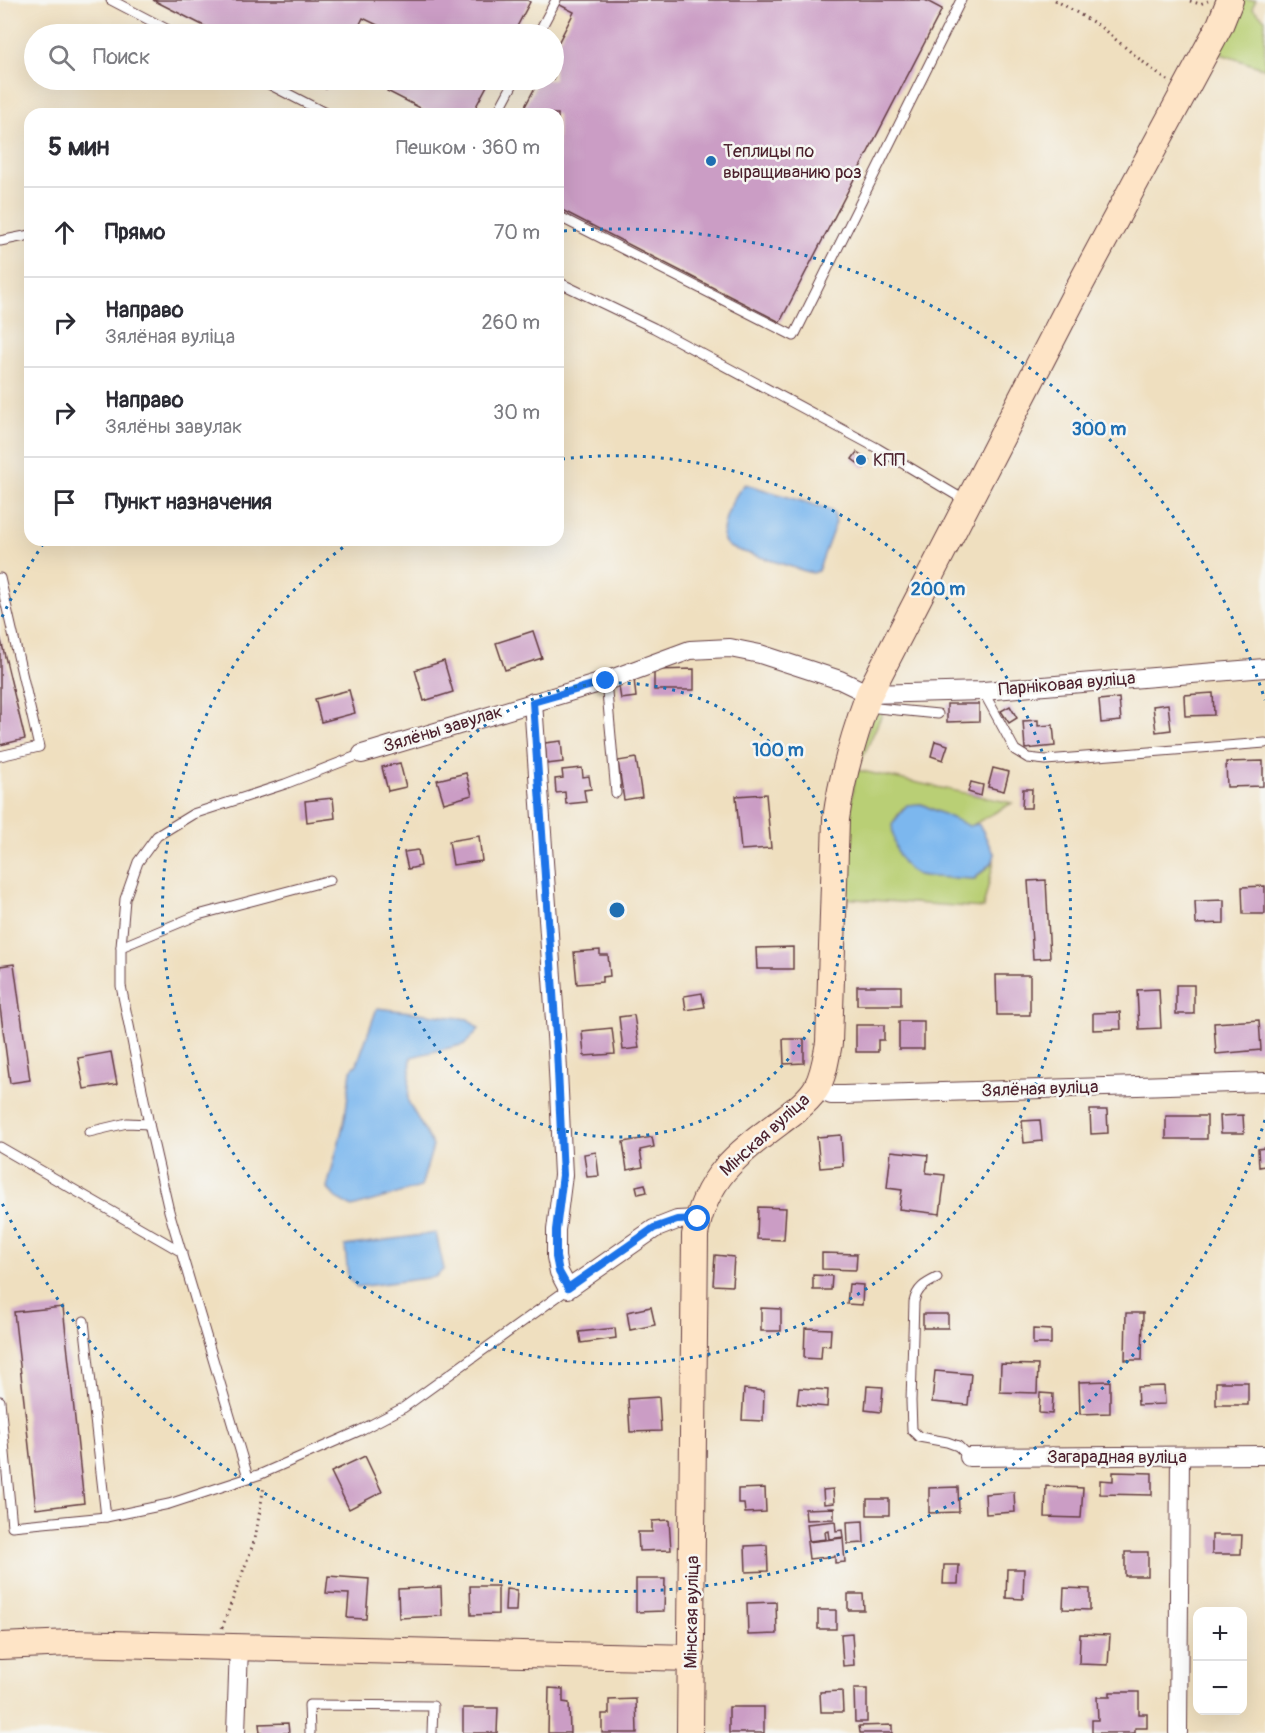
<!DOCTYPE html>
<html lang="ru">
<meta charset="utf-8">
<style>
body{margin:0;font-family:Pangolin,sans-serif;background:#f7f7f7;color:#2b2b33}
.controls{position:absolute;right:18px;bottom:18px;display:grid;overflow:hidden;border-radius:12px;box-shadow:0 6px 24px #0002}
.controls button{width:54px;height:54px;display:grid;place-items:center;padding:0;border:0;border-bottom:2px solid #e1e1e2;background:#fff;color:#2b2b33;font:30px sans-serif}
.stop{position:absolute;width:18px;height:18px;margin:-14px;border:4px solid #1a73e8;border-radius:50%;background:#fff}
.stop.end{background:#1a73e8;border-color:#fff;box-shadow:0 2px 6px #0008}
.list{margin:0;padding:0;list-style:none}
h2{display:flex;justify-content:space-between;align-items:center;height:78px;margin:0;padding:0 24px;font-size:26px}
h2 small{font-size:20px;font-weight:400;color:#7c7c81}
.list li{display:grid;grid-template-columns:39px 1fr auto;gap:18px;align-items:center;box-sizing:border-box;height:90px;padding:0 24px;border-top:2px solid #e1e1e2}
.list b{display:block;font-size:22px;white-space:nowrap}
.list p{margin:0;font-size:20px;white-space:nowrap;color:#7c7c81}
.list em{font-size:20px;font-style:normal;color:#7c7c81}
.icon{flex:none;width:33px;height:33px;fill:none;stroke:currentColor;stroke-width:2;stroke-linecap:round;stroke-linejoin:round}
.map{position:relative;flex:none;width:1265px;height:1733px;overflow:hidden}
.search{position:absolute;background:#fff;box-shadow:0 6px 24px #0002;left:24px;top:24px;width:540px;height:66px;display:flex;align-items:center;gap:15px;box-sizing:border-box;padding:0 21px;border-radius:33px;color:#7c7c81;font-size:22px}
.panel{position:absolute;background:#fff;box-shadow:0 6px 24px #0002;left:24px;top:108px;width:540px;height:438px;border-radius:18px}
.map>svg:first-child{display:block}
.green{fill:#b9cf74;stroke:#827750;stroke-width:1.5}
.water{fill:#7cb7ee;stroke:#636b8c;stroke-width:1.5}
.building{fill:#cb9dc5}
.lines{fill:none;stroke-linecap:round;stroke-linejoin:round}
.lane-casing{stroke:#633c41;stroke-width:11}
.street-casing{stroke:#633c41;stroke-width:20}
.secondary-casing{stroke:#633c41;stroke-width:28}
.path{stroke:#633c41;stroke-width:3;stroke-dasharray:1.5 4.5;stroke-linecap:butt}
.lane{stroke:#fff;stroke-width:9}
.street{stroke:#fff;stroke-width:18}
.secondary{stroke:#fee4c6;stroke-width:26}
.route{stroke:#1a73e8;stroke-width:8}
.ring{fill:none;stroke:#1f6fb2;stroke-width:3;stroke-dasharray:3 6}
.poi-dot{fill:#1f6fb2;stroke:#f6f6f2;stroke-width:2}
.labels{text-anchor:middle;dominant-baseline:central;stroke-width:5;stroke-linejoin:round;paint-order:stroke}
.poi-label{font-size:18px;fill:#4a1f2b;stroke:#f6f6f2;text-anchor:start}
.street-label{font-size:18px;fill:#4a1f2b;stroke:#f6f6f2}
.centre{fill:#1f6fb2;stroke:#f6f6f2;stroke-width:3}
.ring-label{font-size:18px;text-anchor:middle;font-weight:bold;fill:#1f6fb2;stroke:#f6f6f2;stroke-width:5;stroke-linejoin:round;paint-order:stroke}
</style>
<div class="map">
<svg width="1265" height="1733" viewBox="0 0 1265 1733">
<rect width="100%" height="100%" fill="#f6f6f2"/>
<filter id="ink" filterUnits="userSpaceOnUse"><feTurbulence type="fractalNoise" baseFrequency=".0167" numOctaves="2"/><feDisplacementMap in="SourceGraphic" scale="12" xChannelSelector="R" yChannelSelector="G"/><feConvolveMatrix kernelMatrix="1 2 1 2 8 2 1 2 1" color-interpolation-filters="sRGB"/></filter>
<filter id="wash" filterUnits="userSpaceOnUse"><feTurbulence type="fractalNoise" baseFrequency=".008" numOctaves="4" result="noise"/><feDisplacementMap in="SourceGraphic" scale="24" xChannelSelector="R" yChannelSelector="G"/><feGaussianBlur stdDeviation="1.35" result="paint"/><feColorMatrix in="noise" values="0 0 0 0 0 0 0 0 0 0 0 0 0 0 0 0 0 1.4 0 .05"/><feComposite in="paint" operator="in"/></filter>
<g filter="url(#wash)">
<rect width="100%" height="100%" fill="#efdfbf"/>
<!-- green -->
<g class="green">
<polygon points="1238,0 1256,0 1252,8 1265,19 1265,69 1215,52"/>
<polygon points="889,699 857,770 1012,803 969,827 922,804 908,805 902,809 892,824 917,875 975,879 994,861 983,908 842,898 850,809 858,757 878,703 881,700"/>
</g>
<!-- water -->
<g class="water">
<path d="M745,484L831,510L834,514L836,522L818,571L813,573L808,572L731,548C727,545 723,542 723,537C722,521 734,494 745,484Z"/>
<path d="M921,804L969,826L978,824C986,832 987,845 995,854L993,861L974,879C962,878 924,878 916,874C898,865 893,842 892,824L907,805Z"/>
<polygon points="377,1008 468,1019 479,1029 465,1044 411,1057 408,1101 433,1146 421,1187 352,1207 336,1198 327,1188 345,1118 351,1070 357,1064"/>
<polygon points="436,1233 444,1269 435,1277 357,1287 348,1277 345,1246"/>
</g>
<g id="blocks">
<!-- building -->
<g class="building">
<polygon points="153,0 527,0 530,2 513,34 396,34 363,18 355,34 220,34"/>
<polygon points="550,0 925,0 942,9 780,322 558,208 558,114 521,114 539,80 554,80 554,51 574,12"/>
<polygon points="308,80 331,80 326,89"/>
<polygon points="394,80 490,80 472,114 432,114 387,91"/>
<polygon points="857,452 869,460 864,468 852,459"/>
<polygon points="533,631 542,658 505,670 496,643"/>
<polygon points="0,636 25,739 0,745"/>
<polygon points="444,661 453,692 424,701 415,670"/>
<polygon points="694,669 694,690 654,690 654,670"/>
<polygon points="634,679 636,697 621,699 618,681"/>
<polygon points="349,690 355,713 321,722 315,699"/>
<polygon points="1213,693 1214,715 1185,716 1184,695"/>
<polygon points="1119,698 1121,721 1101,723 1099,700"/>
<polygon points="947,704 979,704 979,721 947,722"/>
<polygon points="1168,704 1171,730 1156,732 1153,706"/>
<polygon points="1010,706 1017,718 1009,723 1001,711"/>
<polygon points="1038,720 1038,726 1053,725 1055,746 1025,749 1023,721"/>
<polygon points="561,741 563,762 547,764 545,743"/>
<polygon points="935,741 948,745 943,760 931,756"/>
<polygon points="636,758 642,797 624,800 618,761"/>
<polygon points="1263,761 1263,786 1227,787 1226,762"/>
<polygon points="400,763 406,787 388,791 382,767"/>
<polygon points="582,768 583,777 589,776 591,789 584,790 586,802 566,804 565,792 556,793 555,779 563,778 562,770"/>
<polygon points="993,768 1009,772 1004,791 988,787"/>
<polygon points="466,773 472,795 444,803 437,780"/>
<polygon points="971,782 983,785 981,796 968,792"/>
<polygon points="1023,789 1032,789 1031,808 1022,808"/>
<polygon points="766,794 771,848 741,850 736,796"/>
<polygon points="333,798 335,818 307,822 305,801"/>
<polygon points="479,836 482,861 453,865 449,841"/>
<polygon points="418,850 421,866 408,869 404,852"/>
<polygon points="1046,880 1050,958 1033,959 1028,881"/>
<polygon points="1265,886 1265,914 1243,914 1242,887"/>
<polygon points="1224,900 1224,923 1196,924 1195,901"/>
<polygon points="793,947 793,969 757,969 756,948"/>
<polygon points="600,950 600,955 608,955 610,976 602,977 602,982 577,984 574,952"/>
<polygon points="14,964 30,1080 10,1083 0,1007 0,966"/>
<polygon points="996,975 1030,975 1030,1015 997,1015"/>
<rect x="1176" y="985" width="18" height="29"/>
<rect x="857" y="986" width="44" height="19"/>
<polygon points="1159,989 1161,1028 1139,1029 1137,990"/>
<polygon points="702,993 705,1007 686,1010 684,996"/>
<polygon points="1120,1012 1121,1029 1093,1030 1093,1013"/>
<polygon points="634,1015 639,1048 623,1050 619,1017"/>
<polygon points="1259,1020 1261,1050 1216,1054 1214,1023"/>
<rect x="899" y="1021" width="25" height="28"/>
<polygon points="856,1025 884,1025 884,1040 878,1040 878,1052 856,1052"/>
<polygon points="612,1028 615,1054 584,1056 582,1031"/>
<polygon points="783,1039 804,1039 804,1063 784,1064"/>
<polygon points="111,1052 117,1084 84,1089 78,1058"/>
<polygon points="1090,1110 1107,1110 1108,1133 1091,1134"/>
<polygon points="1243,1115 1244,1133 1221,1133 1220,1116"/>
<rect x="1166" y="1116" width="41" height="23"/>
<polygon points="1040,1120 1042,1141 1024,1143 1022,1121"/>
<polygon points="841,1135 843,1166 820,1168 817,1137"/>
<polygon points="652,1137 654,1147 640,1150 643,1167 627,1170 623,1142"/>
<polygon points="1265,1148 1265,1166 1259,1167 1258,1149"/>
<polygon points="891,1151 928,1155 926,1173 945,1175 940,1214 899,1209 902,1190 887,1188"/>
<polygon points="596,1152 599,1176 587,1177 584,1154"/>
<polygon points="645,1184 647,1192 638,1194 636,1186"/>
<polygon points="758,1207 786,1208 784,1240 757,1239"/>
<polygon points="822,1253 857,1254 856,1270 822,1269"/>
<polygon points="715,1255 734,1257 732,1286 713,1285"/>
<polygon points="813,1275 832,1276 831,1290 813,1290"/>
<polygon points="849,1284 863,1285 862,1305 847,1304"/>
<polygon points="63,1307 84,1503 36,1509 14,1312"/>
<polygon points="651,1307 655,1325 630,1330 627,1312"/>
<polygon points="761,1308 781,1309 781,1331 761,1331"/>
<polygon points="1126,1313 1143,1313 1142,1360 1125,1360"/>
<rect x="923" y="1314" width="25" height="14"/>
<polygon points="615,1328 616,1338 581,1343 579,1332"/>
<polygon points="805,1328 831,1329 830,1346 822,1345 821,1359 804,1358"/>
<polygon points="1033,1329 1051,1330 1051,1344 1033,1344"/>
<polygon points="1001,1364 1038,1365 1037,1393 1000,1392"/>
<polygon points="935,1371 971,1374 968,1405 932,1402"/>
<polygon points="1110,1381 1110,1413 1080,1414 1079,1382"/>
<rect x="1216" y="1382" width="32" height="23"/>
<polygon points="867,1386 883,1387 881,1412 865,1410"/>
<polygon points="1164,1386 1165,1404 1138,1405 1137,1387"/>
<polygon points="799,1388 828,1390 827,1407 797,1404"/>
<polygon points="744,1389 764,1391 763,1421 742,1420"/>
<polygon points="1040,1393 1053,1394 1052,1414 1039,1413"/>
<polygon points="659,1397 661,1431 630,1432 628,1399"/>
<polygon points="365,1456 382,1492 349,1509 331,1472"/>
<polygon points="1113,1472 1152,1473 1152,1495 1100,1494 1100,1480 1113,1481"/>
<polygon points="1046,1486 1083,1488 1081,1518 1045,1517"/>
<polygon points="958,1487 959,1512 929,1513 929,1488"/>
<polygon points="765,1488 766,1512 745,1513 744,1503 738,1503 738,1489"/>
<polygon points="833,1489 834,1503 824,1504 823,1490"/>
<polygon points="1014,1492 1015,1512 986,1514 985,1494"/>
<rect x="867" y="1499" width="22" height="16"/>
<polygon points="834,1508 834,1519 806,1520 805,1509"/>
<polygon points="669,1520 671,1550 639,1551 638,1532 652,1532 652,1521"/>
<polygon points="835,1521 836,1531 842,1530 843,1537 829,1539 828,1531 825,1532 826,1539 809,1541 807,1524"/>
<polygon points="863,1521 864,1543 848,1544 847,1522"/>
<polygon points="1212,1535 1242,1535 1241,1554 1212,1554"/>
<polygon points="843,1538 845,1562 835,1563 835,1556 809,1559 807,1542"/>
<polygon points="767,1545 768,1571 746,1572 745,1546"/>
<rect x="1125" y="1552" width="23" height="24"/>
<polygon points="944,1565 959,1565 958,1584 943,1584"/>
<polygon points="1007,1569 1024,1569 1023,1599 1006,1598"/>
<polygon points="328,1576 369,1579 366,1619 347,1618 349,1594 326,1593"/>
<polygon points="636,1579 665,1579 664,1611 636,1612"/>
<polygon points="470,1586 498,1586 498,1614 471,1615"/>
<polygon points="441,1587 442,1616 399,1618 398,1589"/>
<polygon points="1064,1588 1090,1589 1090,1610 1063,1609"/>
<polygon points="506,1589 517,1590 516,1611 505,1611"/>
<polygon points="848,1594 863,1594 864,1610 848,1610"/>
<polygon points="776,1602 777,1634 748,1635 747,1603"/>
<rect x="818" y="1610" width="18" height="19"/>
<polygon points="852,1633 854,1665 843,1666 841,1634"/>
<polygon points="1080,1634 1110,1635 1108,1665 1079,1664"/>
<polygon points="549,1688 563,1689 563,1702 569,1703 570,1733 548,1733"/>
<polygon points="854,1689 867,1689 867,1722 855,1722"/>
<polygon points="842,1691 843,1712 821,1712 820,1692"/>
<polygon points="1110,1692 1139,1692 1139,1714 1147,1714 1147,1728 1135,1728 1135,1733 1092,1733 1092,1720 1098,1720 1097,1697 1110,1697"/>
<polygon points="636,1699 637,1733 602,1733 602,1714 609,1714 609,1700"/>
<rect x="729" y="1707" width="35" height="26"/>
<polygon points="463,1708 498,1708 497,1733 463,1733"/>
<polygon points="288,1723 289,1733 260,1733 259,1724"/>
<polygon points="892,1725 892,1733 860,1733 859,1726"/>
</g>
</g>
</g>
<g filter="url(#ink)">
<use href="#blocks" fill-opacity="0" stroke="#633c41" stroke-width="1.5"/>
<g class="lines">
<defs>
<g id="lane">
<polyline points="111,0 176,34"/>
<polyline points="538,34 556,0"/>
<polyline points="261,80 327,114"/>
<polyline points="497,114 515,80"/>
<polyline points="558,216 794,336 961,0"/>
<polyline points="0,241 30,235"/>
<polyline points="558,282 654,328 877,448 966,501"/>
<polyline points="0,578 39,747 0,756"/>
<polyline points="606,681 616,793"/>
<polyline points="983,691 1015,750 1028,758 1046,760 1265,743"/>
<polyline points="867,707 938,714"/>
<polyline points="121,947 198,915 330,880"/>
<polyline points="89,1132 127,1123 149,1124"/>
<polyline points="0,1147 182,1252"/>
<path d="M937,1278C925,1284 917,1288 914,1302L911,1401L912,1430L919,1437L947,1442L958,1446L969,1457"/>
<polyline points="84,1321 106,1517"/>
<polyline points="0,1401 12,1526 106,1517 169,1504 261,1474 359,1431 403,1408 568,1289"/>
<polyline points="248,1477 169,1211 149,1124 121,986 121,947 125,899 138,862 157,836 193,814 285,784 362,754"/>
<polyline points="310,1733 309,1705 433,1706 432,1733"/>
</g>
<g id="street">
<polyline points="533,702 557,1050 563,1175 556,1230 556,1257 559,1272 568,1289 654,1229 677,1220 698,1219"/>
<polyline points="362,754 606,681 690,650 730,648 760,654 840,680 869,694 983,691 1265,668"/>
<polyline points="816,1089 831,1095 843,1095 1265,1082"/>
<polyline points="969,1457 1265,1455"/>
<polyline points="236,1733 239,1647"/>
<polyline points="1178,1733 1180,1457"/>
</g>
<g id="secondary">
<polyline points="0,1646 71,1643 692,1658"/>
<path d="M690,1733L695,1235C705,1178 736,1155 780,1122C793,1112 809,1101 817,1087C824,1074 826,1058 829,1043L836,819C842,775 854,735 869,694L1079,287L1220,25L1230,0"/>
</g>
</defs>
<!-- lane casing -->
<use href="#lane" class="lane-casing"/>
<!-- street casing -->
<use href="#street" class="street-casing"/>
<!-- secondary casing -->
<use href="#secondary" class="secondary-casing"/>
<!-- path -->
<g class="path">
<polyline points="1055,0 1098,25 1154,71 1168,81"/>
<polyline points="1190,1 1200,4 1208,1"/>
<polyline points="222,1628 255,1539 264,1486"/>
</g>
<!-- lane -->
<use href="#lane" class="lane"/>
<!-- street -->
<use href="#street" class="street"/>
<!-- secondary -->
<use href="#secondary" class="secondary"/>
</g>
</g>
<g class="lines" filter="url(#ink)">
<!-- route -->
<polyline class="route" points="606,681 533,702 557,1050 563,1175 556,1230 556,1257 559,1272 568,1288 654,1228 677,1220 698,1219"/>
</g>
<!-- distance rings -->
<g class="ring">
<circle cx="617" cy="910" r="227"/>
<path d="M562 459A454 454 0 1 1 353 540"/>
<path d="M1265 1120A681 681 0 0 1 2 1203M2 617A681 681 0 0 1 43 544M564 231A681 681 0 0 1 1265 700"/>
</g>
<!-- markers -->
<g class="poi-dot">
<circle cx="711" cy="161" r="6"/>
<circle cx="861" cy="460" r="6"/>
</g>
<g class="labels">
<!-- poi labels -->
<g class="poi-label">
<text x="723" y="151">Теплицы по<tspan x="723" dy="21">выращиванию роз</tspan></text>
<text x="873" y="460">КПП</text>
</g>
<!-- street labels -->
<g class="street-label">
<text transform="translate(1067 684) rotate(-5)">Парніковая вуліца</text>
<text transform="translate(443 729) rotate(-17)">Зялёны завулак</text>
<text transform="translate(1040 1089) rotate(-2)">Зялёная вуліца</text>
<text transform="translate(765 1135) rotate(-42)">Мінская вуліца</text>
<text x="1117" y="1457">Загарадная вуліца</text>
<text transform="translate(692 1612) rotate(-89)">Мінская вуліца</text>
</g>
</g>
<circle cx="617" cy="910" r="9" class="centre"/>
<g class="ring-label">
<text x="1099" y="435">300 m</text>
<text x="938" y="595">200 m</text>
<text x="778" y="756">100 m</text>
</g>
</svg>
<div class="controls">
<button>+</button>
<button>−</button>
</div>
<div class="stop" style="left:698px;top:1219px"></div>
<div class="stop end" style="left:606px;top:681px"></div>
<div class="search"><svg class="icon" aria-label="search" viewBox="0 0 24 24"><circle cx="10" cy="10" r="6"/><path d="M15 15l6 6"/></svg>Поиск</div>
<section class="panel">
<h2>5 мин<small>Пешком · 360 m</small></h2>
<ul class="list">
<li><svg class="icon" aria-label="ahead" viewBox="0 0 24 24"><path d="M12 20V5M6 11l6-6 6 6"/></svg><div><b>Прямо</b></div><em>70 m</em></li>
<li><svg class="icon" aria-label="right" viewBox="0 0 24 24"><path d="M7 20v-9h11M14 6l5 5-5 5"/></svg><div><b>Направо</b><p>Зялёная вуліца</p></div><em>260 m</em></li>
<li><svg class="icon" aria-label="right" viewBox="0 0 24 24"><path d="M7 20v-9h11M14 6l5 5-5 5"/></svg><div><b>Направо</b><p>Зялёны завулак</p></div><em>30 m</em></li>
<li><svg class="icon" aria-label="arrive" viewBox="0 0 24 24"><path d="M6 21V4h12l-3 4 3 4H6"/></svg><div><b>Пункт назначения</b></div></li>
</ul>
</section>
</div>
